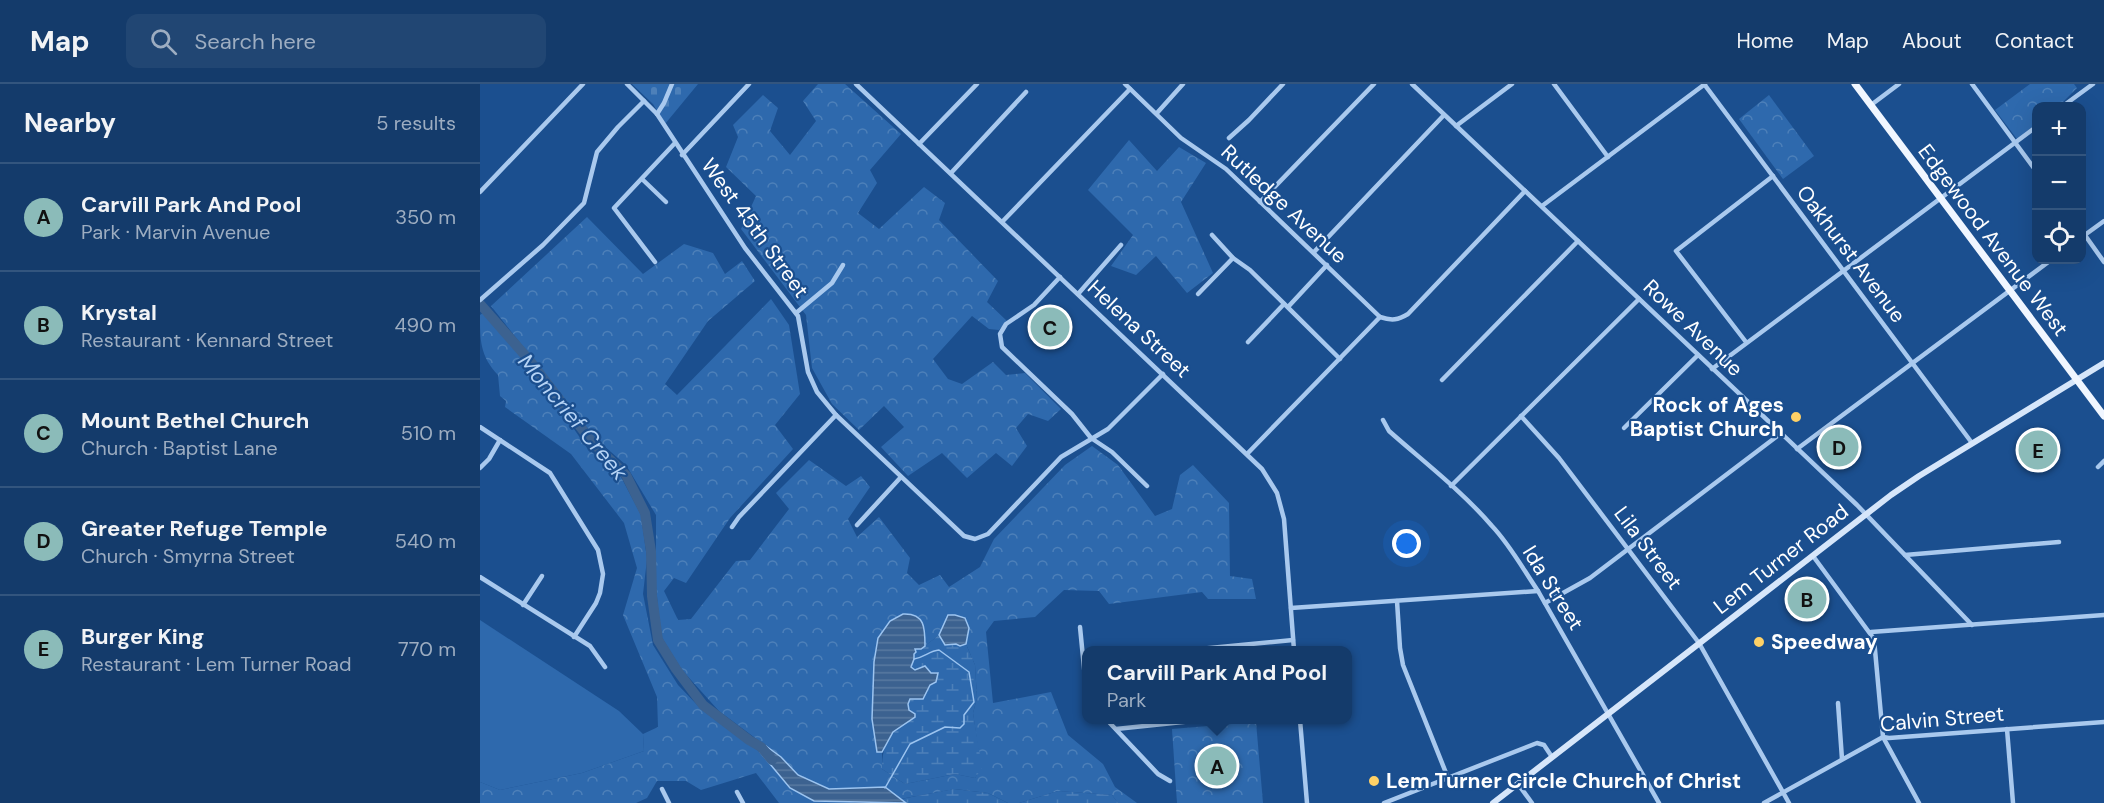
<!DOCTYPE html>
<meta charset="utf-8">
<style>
body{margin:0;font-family:"DM Sans",sans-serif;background:#214673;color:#f1f3f6}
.controls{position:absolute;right:18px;top:18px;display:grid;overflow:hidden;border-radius:12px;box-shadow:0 6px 24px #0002}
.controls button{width:54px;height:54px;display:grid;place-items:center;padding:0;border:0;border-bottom:2px solid #33557e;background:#143b6b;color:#f1f3f6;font:30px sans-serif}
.you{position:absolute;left:927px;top:460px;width:21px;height:21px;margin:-15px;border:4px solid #fff;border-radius:50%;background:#1a73e8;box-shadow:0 0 0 9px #1a73e833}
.badge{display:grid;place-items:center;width:39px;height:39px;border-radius:50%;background:#8bbbb9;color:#111;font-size:20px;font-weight:700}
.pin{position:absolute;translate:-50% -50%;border:3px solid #fff;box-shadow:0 2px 6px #0006}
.popup{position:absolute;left:602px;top:562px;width:270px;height:78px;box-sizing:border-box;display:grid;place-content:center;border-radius:12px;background:#143b6b;filter:drop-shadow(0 2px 4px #0005);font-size:20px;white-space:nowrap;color:#9dadc1}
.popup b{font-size:22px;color:#f1f3f6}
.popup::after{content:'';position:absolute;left:50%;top:100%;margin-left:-12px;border:12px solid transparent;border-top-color:#143b6b}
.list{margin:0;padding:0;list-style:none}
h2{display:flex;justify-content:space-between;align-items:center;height:78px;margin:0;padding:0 24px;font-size:26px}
h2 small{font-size:20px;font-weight:400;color:#9dadc1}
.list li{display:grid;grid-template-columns:39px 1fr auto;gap:18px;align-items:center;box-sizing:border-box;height:108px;padding:0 24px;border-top:2px solid #33557e}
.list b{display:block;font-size:22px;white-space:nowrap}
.list p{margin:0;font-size:20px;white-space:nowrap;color:#9dadc1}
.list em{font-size:20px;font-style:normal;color:#9dadc1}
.icon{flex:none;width:33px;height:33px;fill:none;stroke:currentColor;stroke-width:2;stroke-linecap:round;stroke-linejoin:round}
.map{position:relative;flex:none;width:1624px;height:719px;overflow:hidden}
header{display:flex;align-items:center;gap:36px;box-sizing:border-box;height:84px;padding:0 30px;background:#143b6b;border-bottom:2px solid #33557e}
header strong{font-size:28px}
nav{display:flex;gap:33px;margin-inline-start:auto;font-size:21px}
.search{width:420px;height:54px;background:#214673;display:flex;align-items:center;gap:15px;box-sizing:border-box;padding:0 21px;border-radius:12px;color:#9dadc1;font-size:22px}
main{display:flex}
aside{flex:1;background:#143b6b}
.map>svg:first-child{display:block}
.grass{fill:#2e69ad}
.forest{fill:url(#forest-crowns);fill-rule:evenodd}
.wetland{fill:url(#wetland-marsh)}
.cemetery{fill:url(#cemetery-stones)}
.water{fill:url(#water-rules);stroke:#9cc4f0;stroke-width:1.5}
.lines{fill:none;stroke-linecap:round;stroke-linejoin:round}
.stream{stroke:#9cc4f0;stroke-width:1.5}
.river{stroke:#3c6290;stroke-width:10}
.street{stroke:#a9c9ee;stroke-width:4.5}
.secondary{stroke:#d6e6fa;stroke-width:6}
.primary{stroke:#f0f6ff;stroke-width:7}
.poi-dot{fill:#ffd166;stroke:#1b4f8f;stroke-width:2}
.labels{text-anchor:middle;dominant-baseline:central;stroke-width:4.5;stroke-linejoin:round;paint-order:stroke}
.street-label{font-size:21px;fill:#fff;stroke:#1b4f8f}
.poi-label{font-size:21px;font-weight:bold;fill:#fff;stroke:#1b4f8f;text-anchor:start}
.water-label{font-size:22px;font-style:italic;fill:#b5d3f5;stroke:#1b4f8f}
</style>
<header>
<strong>Map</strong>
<div class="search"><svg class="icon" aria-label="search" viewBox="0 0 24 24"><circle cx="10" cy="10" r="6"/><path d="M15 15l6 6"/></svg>Search here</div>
<nav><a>Home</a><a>Map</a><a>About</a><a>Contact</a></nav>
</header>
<main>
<aside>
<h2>Nearby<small>5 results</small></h2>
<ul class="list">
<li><span class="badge">A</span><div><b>Carvill Park And Pool</b><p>Park · Marvin Avenue</p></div><em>350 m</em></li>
<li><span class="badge">B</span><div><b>Krystal</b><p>Restaurant · Kennard Street</p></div><em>490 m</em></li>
<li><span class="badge">C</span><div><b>Mount Bethel Church</b><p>Church · Baptist Lane</p></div><em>510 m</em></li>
<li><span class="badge">D</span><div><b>Greater Refuge Temple</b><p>Church · Smyrna Street</p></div><em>540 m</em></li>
<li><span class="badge">E</span><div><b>Burger King</b><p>Restaurant · Lem Turner Road</p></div><em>770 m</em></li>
</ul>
</aside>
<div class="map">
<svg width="1624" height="719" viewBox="0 0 1624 719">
<defs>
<pattern id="forest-crowns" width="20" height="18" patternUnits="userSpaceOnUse" patternTransform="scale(1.5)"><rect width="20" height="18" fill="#2e69ad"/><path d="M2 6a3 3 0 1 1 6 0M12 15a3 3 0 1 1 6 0" fill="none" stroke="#4d80b9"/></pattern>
<pattern id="wetland-marsh" width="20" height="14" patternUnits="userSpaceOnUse" patternTransform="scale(1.5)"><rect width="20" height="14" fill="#2e69ad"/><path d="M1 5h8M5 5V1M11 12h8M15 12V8" fill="none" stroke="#4d80b9"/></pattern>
<pattern id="cemetery-stones" width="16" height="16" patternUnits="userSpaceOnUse" patternTransform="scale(1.5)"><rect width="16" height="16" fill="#2e69ad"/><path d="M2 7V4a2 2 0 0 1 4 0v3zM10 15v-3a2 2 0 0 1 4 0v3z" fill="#4d80b9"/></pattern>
<pattern id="water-rules" width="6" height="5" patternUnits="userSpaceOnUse" patternTransform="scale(1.5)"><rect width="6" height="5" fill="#3c6290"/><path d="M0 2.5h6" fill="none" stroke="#597aa1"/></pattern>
</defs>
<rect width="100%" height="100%" fill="#1b4f8f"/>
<!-- grass -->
<polygon class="grass" points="0,536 139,627 163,650 164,667 102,689 20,706 0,698"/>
<!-- forest -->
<g class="forest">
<polygon points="338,0 365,0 421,50 390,86 397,99 378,129 399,145 444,103 465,119 459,136 518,197 507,218 527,237 519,246 509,245 492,232 453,275 468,295 482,300 513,278 526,291 545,289 581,325 568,337 548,330 536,344 547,362 532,382 516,369 487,394 462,369 428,392 401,363 424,343 404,322 379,346 352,320 332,284 326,231 261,145 276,112 246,83 258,53 253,41 283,11 298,24 290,47 310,71 336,37 323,17"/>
<polygon points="1550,0 1594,0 1597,4 1579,22 1556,22 1556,40 1537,55 1515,26"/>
<polygon points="1289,11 1334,72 1303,95 1259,35"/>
<polygon points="649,56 677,87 699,63 726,79 701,118 733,189 707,209 676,172 656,191 631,182 653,151 608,106"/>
<path d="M107,133L163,190L204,160L233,169L245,190L262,177L275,197L228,237L185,300L197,311L291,215L309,241L320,310L295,341L313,365L250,434L206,499L194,494L184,507L198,536L211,535L256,477L270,476L309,425L296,409L329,376L366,402L381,392L390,403L368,435L377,453L399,433L430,474L427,489L439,501L460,491L469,503L500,483L514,455L585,381L612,362L638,381L675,432L692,425L700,391L713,381L749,419L750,492L772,495L776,515H728L722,508L629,520L619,507L584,506L555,533L514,537L506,548L513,619L571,608L588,651L623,680L635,703L657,719H638L632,711L578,707L539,719H528L508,709L475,705L420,715L405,703L350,705L318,691L301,673L239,627L202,586L181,552L176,503V431L146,381L116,355L11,222ZM468,531L489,544L486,560L495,581L497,614L493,629L501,684L495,694L475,690L425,700L402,685V668L445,546V562L459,551Z"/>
<path d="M3,229L48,278L107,364L141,393L161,431L167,475L163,510L173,561L198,601L222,626L280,668L310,704L334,717L360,716L376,719H299L276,689L221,706L206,697H177L167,714L156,719H0V698L20,706L102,689L164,667L163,650L178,643L177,613L143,531L157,484L144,439L91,370L25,323L26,317L20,312L18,291C0,272 0,256 0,231Z"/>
<polygon points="776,638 783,719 697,719 692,645"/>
</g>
<!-- wetland -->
<g class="wetland">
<path d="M459,551L465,561L476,560L480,562L486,560L495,581L497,614L493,629L502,684L495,694L475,690L425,700L402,685C402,672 404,659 413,648C420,640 428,640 434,629L429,626L428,620L431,615L444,612L450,601L456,598L458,589L456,588L451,589L445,582L434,586L431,583L434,575L435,565H441Z"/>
<polygon points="474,705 508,709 528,719 426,719 421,715"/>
<polygon points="578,707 632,711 638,719 539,719"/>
</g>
<!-- cemetery -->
<polygon class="cemetery" points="152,0 218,0 185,40 173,20"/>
<!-- water -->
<g class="water">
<path d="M423,530C445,529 445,544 445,562L441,565H435L436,568L434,570V575L431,583L435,586L445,582L451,589H458L456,598L450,601L443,615H430L428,620L429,626L435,630V633L413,648L402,668H397L392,635L394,578L398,554L410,537Z"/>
<polygon points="468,531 475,531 485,534 489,544 486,560 480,562 476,560 465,561 459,551"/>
<polygon points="286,662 301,673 318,691 349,705 405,703 426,719 334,717 310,704 280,668"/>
</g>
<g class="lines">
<!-- stream -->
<path class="stream" d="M405,704L430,660L465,643L480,644L484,640V631L494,618L489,588L459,566C449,567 445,573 434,575"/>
<!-- river -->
<polyline class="river" points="0,220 50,277 112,358 146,391 165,429 171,467 172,512 178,556 196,585 223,621 269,656 281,663 292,676"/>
<!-- street -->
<g class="street">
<polyline points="147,0 177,30 265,164 318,232 328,288 337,308 356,331 484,452 495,455 508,450 581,373 628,345 683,290"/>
<polyline points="376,0 782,385 797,409 804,435 814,566"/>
<path d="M645,0L701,54L746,85L900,233C912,237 918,236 928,230L1045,107"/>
<polyline points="932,0 1377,421 1492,541"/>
<polyline points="1074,0 1128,73"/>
<polyline points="1224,0 1492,359"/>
<polyline points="1492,0 1556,87"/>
<polyline points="1391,21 1419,0"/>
<polyline points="1583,22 1613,0"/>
<polyline points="677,29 703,0"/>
<polyline points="177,30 184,19 192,0"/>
<polyline points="976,42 1032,0"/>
<polyline points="749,54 769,36 803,0"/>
<polyline points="439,60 497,0"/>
<polyline points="202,71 269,0"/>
<polyline points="471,89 546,8"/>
<polyline points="162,95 186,118"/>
<polyline points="0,108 103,0"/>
<polyline points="780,118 894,0"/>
<polyline points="1062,122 1225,0"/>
<polyline points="523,137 650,5"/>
<polyline points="1602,147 1624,178"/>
<polyline points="732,151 753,174 770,186 860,275"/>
<polyline points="1602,153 1624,137"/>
<polyline points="834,168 964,31"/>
<polyline points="175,178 134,124 195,59"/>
<polyline points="580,193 554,221 526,240 520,250 522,263 592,330 611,354 632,368 667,402"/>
<polyline points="598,210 641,161"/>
<polyline points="718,210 753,174"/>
<polyline points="0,216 63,161 104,119 117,68 138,43 164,17"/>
<polyline points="808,223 847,181"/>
<polyline points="316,229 352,199 363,181"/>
<polyline points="768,258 804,220"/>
<polyline points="1266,258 1196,167 1293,92"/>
<polyline points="1232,285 1556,43"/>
<polyline points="962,296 1098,157"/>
<polyline points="1041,332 1079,374 1219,559 1309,719"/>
<path d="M903,336L909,347C944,378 982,407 1012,442C1030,461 1043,485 1058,507L1179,719"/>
<polyline points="0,343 70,389 118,466 123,490 120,509 116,519 94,553"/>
<polyline points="1144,344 1218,271"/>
<polyline points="1317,365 1571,176"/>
<polyline points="767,370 900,233"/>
<polyline points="1618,383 1624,377"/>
<polyline points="0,384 9,375 20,356"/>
<polyline points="971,402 1159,215"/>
<polyline points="377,441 421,393"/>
<polyline points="252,443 259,433 356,331"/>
<polyline points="1425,471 1579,458"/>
<polyline points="1333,472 1394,555 1403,653 1439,719"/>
<polyline points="0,493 110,562 125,583"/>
<polyline points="917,517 920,564 923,581 968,694"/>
<polyline points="1065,519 1110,494 1300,350"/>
<polyline points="43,521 62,492"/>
<polyline points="811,524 1058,507"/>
<polyline points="600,543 606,604"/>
<polyline points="1391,548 1624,531"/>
<polyline points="709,566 813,556"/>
<polyline points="1358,619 1362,675"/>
<polyline points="627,636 678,690 690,697"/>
<polyline points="820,636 827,719"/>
<polyline points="636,645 722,636"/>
<polyline points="1527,645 1533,719"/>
<polyline points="1038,700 1052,719"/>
<polyline points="182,705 189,719"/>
<polyline points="257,708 263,719"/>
<polyline points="904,719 1057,659 1064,661 1072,673"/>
<polyline points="1284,719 1403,653 1409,654 1624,638"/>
</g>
<!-- secondary -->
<polyline class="secondary" points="1013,719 1411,411 1439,392 1624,279"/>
<!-- primary -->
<polyline class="primary" points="1375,0 1624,332"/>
</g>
<!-- markers -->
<g class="poi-dot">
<circle cx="1316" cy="333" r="6"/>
<circle cx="1279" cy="558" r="6"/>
<circle cx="894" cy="697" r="6"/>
</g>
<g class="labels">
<!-- street labels -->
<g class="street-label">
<text transform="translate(804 120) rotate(43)">Rutledge Avenue</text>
<text transform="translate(275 144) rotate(54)">West 45th Street</text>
<text transform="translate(1513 156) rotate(53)">Edgewood Avenue West</text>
<text transform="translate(1371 170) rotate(53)">Oakhurst Avenue</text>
<text transform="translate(1213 244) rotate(44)">Rowe Avenue</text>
<text transform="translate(659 245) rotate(43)">Helena Street</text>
<text transform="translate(1168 464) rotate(53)">Lila Street</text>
<text transform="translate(1301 475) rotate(-38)">Lem Turner Road</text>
<text transform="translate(1073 504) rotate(58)">Ida Street</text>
<text transform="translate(1462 635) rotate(-5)">Calvin Street</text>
</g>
<!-- poi labels -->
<g class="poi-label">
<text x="1304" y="321" text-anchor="end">Rock of Ages<tspan x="1304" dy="24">Baptist Church</tspan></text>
<text x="1291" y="558">Speedway</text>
<text x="906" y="697">Lem Turner Circle Church of Christ</text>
</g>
<!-- water labels -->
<g class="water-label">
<text transform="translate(93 333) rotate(50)">Moncrief Creek</text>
</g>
</g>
</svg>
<div class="controls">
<button>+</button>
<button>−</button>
<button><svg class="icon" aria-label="locate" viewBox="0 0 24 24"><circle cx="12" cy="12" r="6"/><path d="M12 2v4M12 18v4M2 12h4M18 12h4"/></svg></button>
</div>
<div class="you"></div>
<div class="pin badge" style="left:737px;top:682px">A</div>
<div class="popup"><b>Carvill Park And Pool</b>Park</div>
<div class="pin badge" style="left:1327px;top:515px">B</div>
<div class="pin badge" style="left:570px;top:243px">C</div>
<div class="pin badge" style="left:1359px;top:363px">D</div>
<div class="pin badge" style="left:1558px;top:366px">E</div>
</div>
</main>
